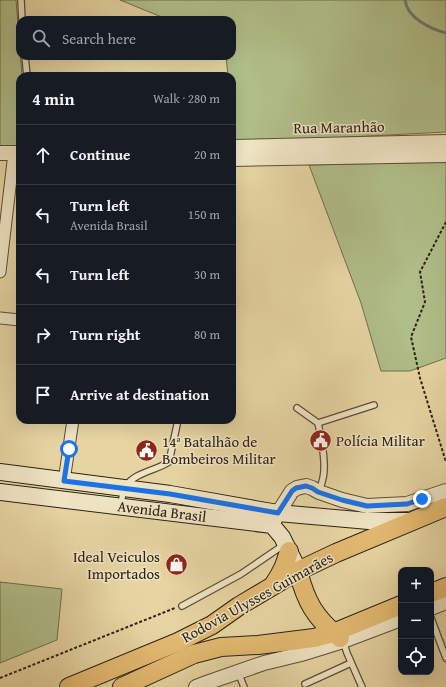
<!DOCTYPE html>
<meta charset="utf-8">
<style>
body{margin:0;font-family:"Gentium Book Plus",serif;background:#242831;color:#f1f3f6}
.controls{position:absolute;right:12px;bottom:12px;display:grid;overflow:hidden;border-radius:8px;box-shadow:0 4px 16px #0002}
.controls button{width:36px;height:36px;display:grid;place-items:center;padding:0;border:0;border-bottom:1px solid #363941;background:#171b24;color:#f1f3f6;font:20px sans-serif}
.stop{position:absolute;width:12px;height:12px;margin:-9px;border:3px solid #1a73e8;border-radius:50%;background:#fff}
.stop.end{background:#1a73e8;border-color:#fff;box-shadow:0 1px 4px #0008}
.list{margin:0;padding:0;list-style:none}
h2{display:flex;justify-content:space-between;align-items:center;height:52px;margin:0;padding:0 16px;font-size:17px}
h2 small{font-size:13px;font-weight:400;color:#9ea1a6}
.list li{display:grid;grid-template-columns:26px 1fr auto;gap:12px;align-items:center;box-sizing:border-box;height:60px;padding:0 16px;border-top:1px solid #363941}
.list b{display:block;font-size:15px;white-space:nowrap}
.list p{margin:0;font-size:13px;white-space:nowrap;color:#9ea1a6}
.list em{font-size:13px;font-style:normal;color:#9ea1a6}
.icon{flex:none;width:22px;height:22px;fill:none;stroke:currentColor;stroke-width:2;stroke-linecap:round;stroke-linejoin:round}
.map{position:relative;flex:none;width:446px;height:687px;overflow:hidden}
.search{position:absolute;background:#171b24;box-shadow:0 4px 16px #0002;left:16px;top:16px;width:220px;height:44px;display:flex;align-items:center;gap:10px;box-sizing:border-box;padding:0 14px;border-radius:12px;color:#9ea1a6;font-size:15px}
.panel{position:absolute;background:#171b24;box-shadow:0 4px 16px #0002;left:16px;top:72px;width:220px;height:352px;border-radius:12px}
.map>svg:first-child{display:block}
.green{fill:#b0be89;stroke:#6e7050}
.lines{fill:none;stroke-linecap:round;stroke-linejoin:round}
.stream{stroke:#6d7b72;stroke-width:3}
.service-casing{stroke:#5a4e39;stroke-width:8}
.minor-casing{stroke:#5a4e39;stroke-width:13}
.tertiary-casing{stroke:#5a4e39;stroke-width:16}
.secondary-casing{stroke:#2c2116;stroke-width:18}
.trunk-casing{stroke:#2c2116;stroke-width:20}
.path{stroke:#2c2116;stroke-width:2;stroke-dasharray:3 2;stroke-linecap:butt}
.service{stroke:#efe4c3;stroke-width:5.5}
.minor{stroke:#efe4c3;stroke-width:11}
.tertiary{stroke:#efe4c3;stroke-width:14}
.secondary{stroke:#efe4c3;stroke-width:16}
.trunk{stroke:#e3ba71;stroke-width:18}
.route{stroke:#1a73e8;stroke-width:5}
.labels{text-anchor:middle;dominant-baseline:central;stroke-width:3;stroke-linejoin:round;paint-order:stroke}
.street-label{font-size:15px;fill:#2c2116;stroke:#efe4c3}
.poi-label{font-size:15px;fill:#2c2116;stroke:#efe4c3;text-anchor:start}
</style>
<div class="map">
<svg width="446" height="687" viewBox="0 0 446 687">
<rect width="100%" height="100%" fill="#e6d5a2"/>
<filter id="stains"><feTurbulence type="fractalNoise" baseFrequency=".005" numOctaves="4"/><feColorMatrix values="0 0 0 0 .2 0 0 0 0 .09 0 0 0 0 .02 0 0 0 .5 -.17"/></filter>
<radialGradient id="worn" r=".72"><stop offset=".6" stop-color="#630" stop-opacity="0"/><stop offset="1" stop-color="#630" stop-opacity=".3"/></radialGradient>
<!-- green -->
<g class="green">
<polygon points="0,0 16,0 22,76 20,76 20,150 0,150"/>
<polygon points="120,0 446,0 446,132 232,143 232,76 228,76 226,56 232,56 232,20 169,20"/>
<polygon points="446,162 446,358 410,371 381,371 361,303 309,165"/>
<polygon points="0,582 62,589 57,640 0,663"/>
</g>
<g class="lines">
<!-- stream -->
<path class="stream" d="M405,0C407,18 431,29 446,33"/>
<defs>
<g id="service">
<polyline points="21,0 22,20"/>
<polyline points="25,56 27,76"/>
<path d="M297,408L318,423C321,438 325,454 324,470C324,478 321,485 319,492"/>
<polyline points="318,423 374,405"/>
<path d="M121,506C122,501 122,492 125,487C135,472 155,471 169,462L178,420"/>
<polyline points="182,606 241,574 285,544"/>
<polyline points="431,618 446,658"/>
<polyline points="343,641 347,653 362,687"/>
<polyline points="238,672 244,687"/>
<polyline points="305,684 351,663"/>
</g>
<g id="minor">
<polyline points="0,272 14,153"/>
<polyline points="0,318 20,320"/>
<polyline points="64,481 73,420"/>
</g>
<g id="tertiary">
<polyline points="232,147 446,142"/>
<polyline points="0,153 20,153"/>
<polyline points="232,159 446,155"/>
<polyline points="274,521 278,513 292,491 297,488 301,487 306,486 312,488 319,492 342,500 367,506 407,504 446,491"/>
<polyline points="431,608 446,602"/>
<polyline points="196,687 209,682 264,663 301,654 343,641 401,619"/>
</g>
<g id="secondary">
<polyline points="0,472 170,494 278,513 369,521 410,521"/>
<polyline points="0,492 272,525 282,537 295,563"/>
</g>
<g id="trunk">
<path d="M298,571C306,602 315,618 340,638"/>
<path d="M274,584C282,572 285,565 289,551"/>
<polyline points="431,593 446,587"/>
<polyline points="69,687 178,642 212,625 239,606 298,571 336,553 446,507"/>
<polyline points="122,687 194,654 221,647 258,645 314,638 333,633 401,605"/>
</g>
</defs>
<!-- service casing -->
<use href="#service" class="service-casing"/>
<!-- minor casing -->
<use href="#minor" class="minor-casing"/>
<!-- tertiary casing -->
<use href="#tertiary" class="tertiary-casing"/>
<!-- secondary casing -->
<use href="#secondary" class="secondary-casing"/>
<!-- trunk casing -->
<use href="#trunk" class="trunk-casing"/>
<!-- path -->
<g class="path">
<polyline points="446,222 420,272 425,302 411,337 420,378 446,462"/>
<polyline points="0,678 175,608"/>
</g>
<!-- service -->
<use href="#service" class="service"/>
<!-- minor -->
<use href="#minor" class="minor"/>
<!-- tertiary -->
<use href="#tertiary" class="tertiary"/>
<!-- secondary -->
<use href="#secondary" class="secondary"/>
<!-- trunk -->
<use href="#trunk" class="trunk"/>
</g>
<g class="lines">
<!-- route -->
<polyline class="route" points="69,449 64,481 170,494 278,513 292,491 296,488 306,486 312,488 318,492 342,500 367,506 407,504 422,499"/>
</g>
<!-- icons -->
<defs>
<symbol id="civic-disc" viewBox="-11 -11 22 22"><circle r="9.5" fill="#8f2418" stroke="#efe4c3"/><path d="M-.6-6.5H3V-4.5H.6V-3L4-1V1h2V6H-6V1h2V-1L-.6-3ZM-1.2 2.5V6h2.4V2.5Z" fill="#fff"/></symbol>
<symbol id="shop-disc" viewBox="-11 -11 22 22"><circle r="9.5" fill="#8f2418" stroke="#efe4c3"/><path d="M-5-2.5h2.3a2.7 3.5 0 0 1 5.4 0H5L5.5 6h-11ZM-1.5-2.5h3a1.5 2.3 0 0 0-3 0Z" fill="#fff"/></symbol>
</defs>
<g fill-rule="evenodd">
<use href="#civic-disc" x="308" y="428" width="25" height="25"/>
<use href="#civic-disc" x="134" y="438" width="25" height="25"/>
<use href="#shop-disc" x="164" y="552" width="25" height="25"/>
</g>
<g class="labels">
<!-- street labels -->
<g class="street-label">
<text transform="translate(339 127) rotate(-1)">Rua Maranhão</text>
<text transform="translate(162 511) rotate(7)">Avenida Brasil</text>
<text transform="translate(257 597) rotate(-29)">Rodovia Ulysses Guimarães</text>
</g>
<!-- poi labels -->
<g class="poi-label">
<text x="336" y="440">Polícia Militar</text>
<text x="162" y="441">14ª Batalhão de<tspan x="162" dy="17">Bombeiros Militar</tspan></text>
<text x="160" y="556" text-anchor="end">Ideal Veiculos<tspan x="160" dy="17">Importados</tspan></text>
</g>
</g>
<rect width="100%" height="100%" filter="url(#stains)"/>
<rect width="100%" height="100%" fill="url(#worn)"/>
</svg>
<div class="controls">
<button>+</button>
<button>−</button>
<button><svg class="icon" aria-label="locate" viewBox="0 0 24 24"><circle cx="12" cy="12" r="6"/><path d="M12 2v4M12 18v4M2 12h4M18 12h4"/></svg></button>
</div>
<div class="stop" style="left:69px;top:449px"></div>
<div class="stop end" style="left:422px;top:499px"></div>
<div class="search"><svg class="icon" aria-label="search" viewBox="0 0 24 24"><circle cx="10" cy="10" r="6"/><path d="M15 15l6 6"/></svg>Search here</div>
<section class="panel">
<h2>4 min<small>Walk · 280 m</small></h2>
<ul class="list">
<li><svg class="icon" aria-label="ahead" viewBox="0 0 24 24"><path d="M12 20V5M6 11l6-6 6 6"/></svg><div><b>Continue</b></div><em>20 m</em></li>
<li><svg class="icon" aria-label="left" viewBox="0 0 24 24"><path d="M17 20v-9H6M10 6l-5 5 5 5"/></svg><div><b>Turn left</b><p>Avenida Brasil</p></div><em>150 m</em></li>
<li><svg class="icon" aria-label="left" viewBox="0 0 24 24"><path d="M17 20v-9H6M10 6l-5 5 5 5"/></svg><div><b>Turn left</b></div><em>30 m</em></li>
<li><svg class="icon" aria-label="right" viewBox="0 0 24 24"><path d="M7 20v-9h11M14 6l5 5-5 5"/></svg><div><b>Turn right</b></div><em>80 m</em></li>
<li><svg class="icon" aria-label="arrive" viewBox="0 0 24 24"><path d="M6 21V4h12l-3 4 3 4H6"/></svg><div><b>Arrive at destination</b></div></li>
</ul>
</section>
</div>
